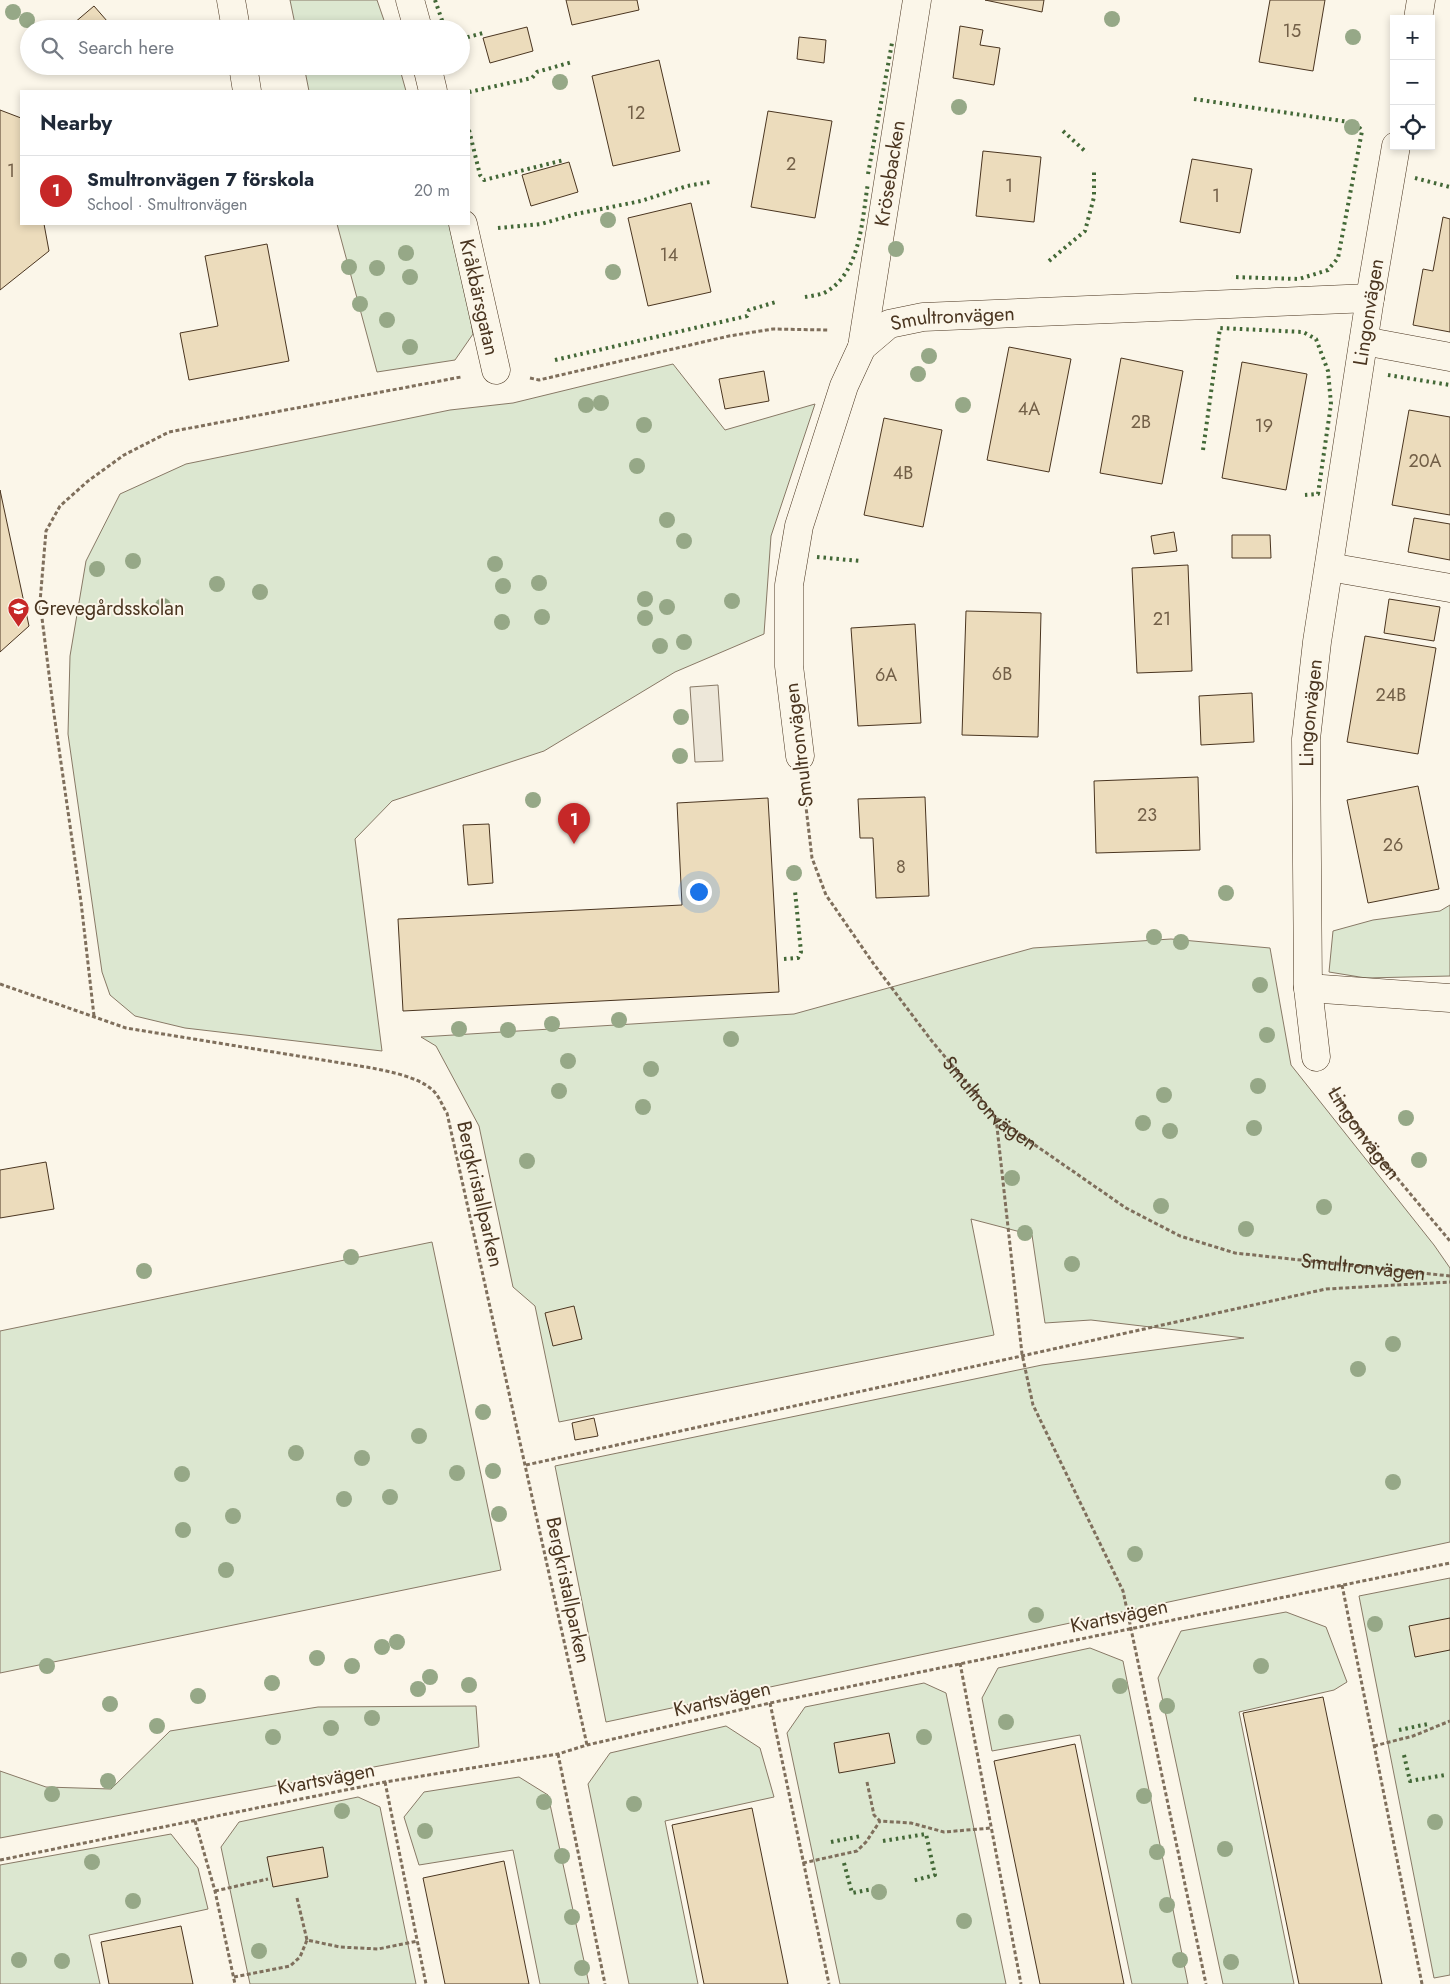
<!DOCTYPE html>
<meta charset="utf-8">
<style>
body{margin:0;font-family:Jost,sans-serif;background:#f6f6f7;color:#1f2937}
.controls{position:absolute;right:15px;top:15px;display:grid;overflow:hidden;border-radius:0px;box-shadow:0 2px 8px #0003}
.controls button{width:45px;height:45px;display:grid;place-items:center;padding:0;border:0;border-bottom:1px solid #e0e1e3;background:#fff;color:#1f2937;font:25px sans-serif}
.you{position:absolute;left:698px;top:891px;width:18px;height:18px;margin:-12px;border:4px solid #fff;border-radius:50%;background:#1a73e8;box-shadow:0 0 0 8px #1a73e833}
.badge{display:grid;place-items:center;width:32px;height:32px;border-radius:50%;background:#c62828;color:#fff;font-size:16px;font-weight:700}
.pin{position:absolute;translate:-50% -41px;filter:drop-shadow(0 1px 2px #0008)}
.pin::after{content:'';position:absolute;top:26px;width:18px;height:15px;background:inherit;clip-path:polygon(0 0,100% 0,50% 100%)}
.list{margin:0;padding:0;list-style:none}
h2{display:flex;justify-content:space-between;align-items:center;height:65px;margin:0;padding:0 20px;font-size:21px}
h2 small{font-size:16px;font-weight:400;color:#747a83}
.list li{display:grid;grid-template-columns:32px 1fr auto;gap:15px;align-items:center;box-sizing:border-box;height:70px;padding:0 20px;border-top:1px solid #e0e1e3}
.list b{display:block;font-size:19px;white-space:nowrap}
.list p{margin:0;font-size:16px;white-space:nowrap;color:#747a83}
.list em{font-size:16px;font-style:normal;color:#747a83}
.icon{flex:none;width:28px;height:28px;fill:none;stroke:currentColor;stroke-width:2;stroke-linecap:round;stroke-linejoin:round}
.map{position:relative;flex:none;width:1450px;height:1984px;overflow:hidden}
.search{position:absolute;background:#fff;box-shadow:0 2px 8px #0003;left:20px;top:20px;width:450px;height:55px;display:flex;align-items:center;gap:12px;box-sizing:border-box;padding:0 18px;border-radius:28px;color:#747a83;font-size:19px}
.panel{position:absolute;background:#fff;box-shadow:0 2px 8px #0003;left:20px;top:90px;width:450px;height:135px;border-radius:0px}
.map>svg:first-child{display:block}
.green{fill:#dce7d0;stroke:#887966}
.parking{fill:#ede7d9;stroke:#887966}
.building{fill:#ecdcbc;stroke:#4a3520}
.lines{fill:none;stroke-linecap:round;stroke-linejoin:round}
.minor-casing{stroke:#4a3520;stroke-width:29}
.path{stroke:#7f6f5c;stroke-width:3;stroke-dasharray:4 2.5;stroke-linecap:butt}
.minor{stroke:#fbf6e9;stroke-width:28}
.hedge{stroke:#436837;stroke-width:4;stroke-dasharray:2.5 4;stroke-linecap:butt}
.tree{fill:#96a887}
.labels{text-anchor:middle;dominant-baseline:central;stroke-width:4;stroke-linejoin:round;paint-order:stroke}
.number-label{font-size:18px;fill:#725f47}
.street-label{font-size:20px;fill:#4a3520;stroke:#fbf6e9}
.poi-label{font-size:20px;fill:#4a3520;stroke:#fbf6e9;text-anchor:start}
</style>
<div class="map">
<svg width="1450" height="1984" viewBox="0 0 1450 1984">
<rect width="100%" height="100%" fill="#fbf6e9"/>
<!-- green -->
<g class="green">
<polygon points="290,0 377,0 387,29 296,29"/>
<polygon points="304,66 399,66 406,91 309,91"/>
<polygon points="337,224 451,224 457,237 473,334 455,360 377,372"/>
<polygon points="673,364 725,430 815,404 771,536 764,634 675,672 544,751 392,801 355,839 382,1051 185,1028 135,1016 110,995 102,972 68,734 70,656 86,561 120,494 186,464 450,410 513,403"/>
<polygon points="1450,905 1450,976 1366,978 1329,972 1333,931 1373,920 1440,911"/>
<polygon points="1171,939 1270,948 1291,1065 1434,1245 1450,1268 1450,1542 606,1722 555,1466 1042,1365 1244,1338 1091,1320 1045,1323 1032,1235 971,1219 994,1335 559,1422 535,1306 513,1287 479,1126 436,1046 421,1037 794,1014 1033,948"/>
<polygon points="432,1242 501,1570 0,1673 0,1331"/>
<polygon points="1450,1578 1450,1975 1434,1978 1359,1596"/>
<polygon points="1286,1612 1326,1627 1347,1682 1334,1690 1239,1712 1294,1984 1223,1984 1158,1678 1181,1631"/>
<polygon points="1090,1648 1123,1661 1188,1984 1132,1984 1080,1735 992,1751 982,1698 998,1668"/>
<polygon points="924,1683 946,1693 1006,1984 840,1984 787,1733 805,1707"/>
<polygon points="476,1706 479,1747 0,1838 0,1771 46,1787 111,1789 170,1731 318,1707"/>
<polygon points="726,1726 760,1748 774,1797 665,1821 698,1984 629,1984 588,1784 610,1753"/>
<polygon points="519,1777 548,1795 589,1984 540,1984 513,1850 419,1865 404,1817 424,1792"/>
<polygon points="358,1797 380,1807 416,1984 250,1984 221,1847 239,1822"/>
<polygon points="171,1834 198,1868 208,1909 89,1935 100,1984 0,1984 0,1865"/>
</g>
<!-- parking -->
<polygon class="parking" points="718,685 723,761 695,762 690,687"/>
<!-- building -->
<g class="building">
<polygon points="566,0 637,0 639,10 572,25"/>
<polygon points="985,0 1044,0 1042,12"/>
<polygon points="1270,0 1325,0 1313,71 1259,62"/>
<polygon points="94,6 114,29 67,29"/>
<polygon points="960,26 983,30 980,45 1000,48 994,85 953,78"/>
<polygon points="527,27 533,51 490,63 483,38"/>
<polygon points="799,37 826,40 824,63 797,59"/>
<polygon points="659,60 680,151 613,166 592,76"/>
<polygon points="0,110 21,118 21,224 44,224 49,251 0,290"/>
<polygon points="768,111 832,121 815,218 751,207"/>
<polygon points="983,151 1041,157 1034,222 976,216"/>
<polygon points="1192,159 1252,169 1240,233 1180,222"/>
<polygon points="569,162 578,192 531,206 522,175"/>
<polygon points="691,203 711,292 648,306 628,218"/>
<polygon points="1443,217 1450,219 1450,332 1413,325 1423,269 1433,271"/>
<polygon points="267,244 289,361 189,380 180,333 218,326 205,256"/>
<polygon points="1009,347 1071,359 1049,472 987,460"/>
<polygon points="1121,358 1183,371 1162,484 1100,473"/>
<polygon points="1242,362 1307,374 1286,490 1222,478"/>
<polygon points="764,371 769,401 725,409 719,379"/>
<polygon points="1409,410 1450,417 1450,515 1392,505"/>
<polygon points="884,418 942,430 923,527 864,515"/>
<polygon points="0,490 29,626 0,652"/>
<polygon points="1414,518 1450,524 1450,560 1408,552"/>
<polygon points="1174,532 1177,551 1154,554 1151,536"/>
<polygon points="1232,535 1270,535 1271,558 1232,558"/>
<polygon points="1188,565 1192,671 1137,673 1132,568"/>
<polygon points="1389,599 1440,607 1434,641 1384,633"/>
<polygon points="966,611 1041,613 1038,737 962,735"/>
<polygon points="915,624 921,723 858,726 851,628"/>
<polygon points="1365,636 1436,648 1418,754 1347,742"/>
<polygon points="1252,693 1254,742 1201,745 1199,696"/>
<polygon points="1198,777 1200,850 1096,853 1094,781"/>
<polygon points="1418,786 1439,889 1368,903 1347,800"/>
<polygon points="925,797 929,896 876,898 873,838 860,838 858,799"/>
<polygon points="768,798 779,992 403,1011 398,919 682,905 677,803"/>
<polygon points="489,824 493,883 468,885 463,825"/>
<polygon points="46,1162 54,1209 0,1218 0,1170"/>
<polygon points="574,1306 582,1339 553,1346 545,1313"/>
<polygon points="594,1418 598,1436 575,1440 572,1423"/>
<polygon points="1450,1618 1450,1650 1415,1657 1409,1626"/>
<polygon points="1323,1697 1382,1984 1299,1984 1243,1713"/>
<polygon points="889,1733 895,1763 839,1773 834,1743"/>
<polygon points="1075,1744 1124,1984 1040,1984 994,1761"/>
<polygon points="752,1808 788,1984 704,1984 672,1825"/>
<polygon points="323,1847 328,1877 273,1887 267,1857"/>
<polygon points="504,1861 529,1984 445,1984 423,1878"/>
<polygon points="181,1926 193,1984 109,1984 101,1942"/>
</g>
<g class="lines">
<defs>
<g id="minor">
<polyline points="231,0 236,29"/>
<polyline points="410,0 418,29"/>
<polyline points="1418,19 1421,0"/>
<polyline points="243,66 247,91"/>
<polyline points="427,66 433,91"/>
<path id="s3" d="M463,224L496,370"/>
<polyline points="1364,341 1450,357"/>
<path id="s4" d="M862,347L917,0"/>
<polyline points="1329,567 1450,588"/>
<path id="s5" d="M800,756L789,666V585L799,526L844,386L862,347L889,324L923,317L1370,298"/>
<polyline points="1308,988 1450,998"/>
<path id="s6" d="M1316,1057L1308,988L1306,739L1317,642L1370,298L1396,146"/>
</g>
</defs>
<!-- minor casing -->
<use href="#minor" class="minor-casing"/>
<!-- path -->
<g class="path">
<polyline points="530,378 539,380 729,336 773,329 828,330"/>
<path id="s1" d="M804,790L812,858L826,895L873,963L931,1040L996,1118L1126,1208L1180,1236L1235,1253L1450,1276"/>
<path d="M0,984L126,1028L372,1068C391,1072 425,1078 437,1095C441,1101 443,1107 447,1113L587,1745"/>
<polyline points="94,1016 81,902 54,714 40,602 46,531 60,506 88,481 124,455 169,432 461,377"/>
<path id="s2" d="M1333,1088C1365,1143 1409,1192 1450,1241"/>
<polyline points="996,1118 1022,1354 1033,1405 1123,1591 1206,1984"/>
<polyline points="526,1465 1326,1289 1450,1282"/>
<polyline points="1342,1585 1422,1984"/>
<polyline points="960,1663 1021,1984"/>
<polyline points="770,1703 829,1984"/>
<polyline points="1374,1746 1413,1736 1450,1721"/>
<polyline points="558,1754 605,1984"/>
<polyline points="385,1782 426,1984"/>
<polyline points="867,1782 874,1815 880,1821 911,1823 944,1832 991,1828"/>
<polyline points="195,1821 215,1891 235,1984"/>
<polyline points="0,1860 385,1782 558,1754 587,1745 770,1703 1450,1563"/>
<polyline points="803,1863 857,1851 866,1842 880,1821"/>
<polyline points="215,1891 268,1879"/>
<polyline points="297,1898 307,1940"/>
<polyline points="234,1977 290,1966 300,1957 307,1940 340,1947 378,1949 418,1941"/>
</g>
<!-- minor -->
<use href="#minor" class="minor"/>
<!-- hedge -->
<g class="hedge">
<polyline points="435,0 445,29"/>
<polyline points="461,39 483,33"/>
<polyline points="469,92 532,78 537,72 572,62"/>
<polyline points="1194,99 1356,123 1362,131 1338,258 1328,270 1299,279 1232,277"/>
<polyline points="469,130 480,175 484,180 564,160"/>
<polyline points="1063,131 1087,153"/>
<polyline points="868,174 892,43"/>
<polyline points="1415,178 1450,187"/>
<polyline points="498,228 541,224 576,214 641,201 687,186 710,182"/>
<polyline points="1049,261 1085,231 1094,197 1094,172"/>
<path d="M805,297C811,296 818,295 824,293C861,274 862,219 868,183"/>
<polyline points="555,360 747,316 749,310 776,302"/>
<polyline points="1388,375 1450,385"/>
<polyline points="1203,450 1220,328 1303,332 1316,339 1328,371 1331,404 1318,494 1305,495"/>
<polyline points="817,557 860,561"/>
<polyline points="784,959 798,958 801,952 795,891"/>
<polyline points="1399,1730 1428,1724"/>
<polyline points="1404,1755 1410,1781 1445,1775"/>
<polyline points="883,1841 926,1834 935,1875 912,1881"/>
<polyline points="831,1842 861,1836"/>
<polyline points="844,1863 852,1893 873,1889"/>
</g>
</g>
<!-- trees -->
<g class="tree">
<circle cx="13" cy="12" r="8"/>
<circle cx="1112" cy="19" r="8"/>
<circle cx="27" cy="20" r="8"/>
<circle cx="1353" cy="37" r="8"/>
<circle cx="560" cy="82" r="8"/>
<circle cx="959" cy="107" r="8"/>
<circle cx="1352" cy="127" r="8"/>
<circle cx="608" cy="220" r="8"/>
<circle cx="896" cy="249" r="8"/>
<circle cx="406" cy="253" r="8"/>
<circle cx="349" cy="267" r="8"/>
<circle cx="377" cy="268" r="8"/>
<circle cx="613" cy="272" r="8"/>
<circle cx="410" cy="277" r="8"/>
<circle cx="360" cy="304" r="8"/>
<circle cx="387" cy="320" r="8"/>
<circle cx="410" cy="347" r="8"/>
<circle cx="929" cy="356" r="8"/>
<circle cx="918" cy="374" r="8"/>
<circle cx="601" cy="403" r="8"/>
<circle cx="586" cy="405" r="8"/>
<circle cx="963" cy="405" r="8"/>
<circle cx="644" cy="425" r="8"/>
<circle cx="637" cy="466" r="8"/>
<circle cx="667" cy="520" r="8"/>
<circle cx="684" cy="541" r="8"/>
<circle cx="133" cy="561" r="8"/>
<circle cx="495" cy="564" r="8"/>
<circle cx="97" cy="569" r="8"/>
<circle cx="539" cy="583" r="8"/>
<circle cx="217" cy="584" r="8"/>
<circle cx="503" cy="586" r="8"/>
<circle cx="260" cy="592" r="8"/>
<circle cx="645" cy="599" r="8"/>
<circle cx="732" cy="601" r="8"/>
<circle cx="163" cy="606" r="8"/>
<circle cx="667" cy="607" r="8"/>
<circle cx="542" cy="617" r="8"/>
<circle cx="645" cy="618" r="8"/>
<circle cx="502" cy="622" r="8"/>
<circle cx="684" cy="642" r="8"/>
<circle cx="660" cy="646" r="8"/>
<circle cx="681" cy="717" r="8"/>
<circle cx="680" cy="756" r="8"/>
<circle cx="533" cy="800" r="8"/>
<circle cx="794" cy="873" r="8"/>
<circle cx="1226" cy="893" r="8"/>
<circle cx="1154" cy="937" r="8"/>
<circle cx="1181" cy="942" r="8"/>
<circle cx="1260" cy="985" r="8"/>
<circle cx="619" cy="1020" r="8"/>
<circle cx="552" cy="1024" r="8"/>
<circle cx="459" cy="1029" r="8"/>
<circle cx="508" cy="1030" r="8"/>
<circle cx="1267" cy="1035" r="8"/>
<circle cx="731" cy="1039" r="8"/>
<circle cx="568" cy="1061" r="8"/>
<circle cx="651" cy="1069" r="8"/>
<circle cx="1258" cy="1086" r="8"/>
<circle cx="559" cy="1091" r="8"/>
<circle cx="1164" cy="1095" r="8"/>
<circle cx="643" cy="1107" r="8"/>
<circle cx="1406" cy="1118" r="8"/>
<circle cx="1143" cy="1123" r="8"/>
<circle cx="1254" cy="1128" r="8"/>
<circle cx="1170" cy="1131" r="8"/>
<circle cx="1419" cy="1160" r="8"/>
<circle cx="527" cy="1161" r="8"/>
<circle cx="1012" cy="1178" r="8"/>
<circle cx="1161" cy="1206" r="8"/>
<circle cx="1324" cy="1207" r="8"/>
<circle cx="1246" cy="1229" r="8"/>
<circle cx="1025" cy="1233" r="8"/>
<circle cx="351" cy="1257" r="8"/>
<circle cx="1072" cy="1264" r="8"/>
<circle cx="144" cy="1271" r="8"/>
<circle cx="1393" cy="1344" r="8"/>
<circle cx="1358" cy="1369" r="8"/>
<circle cx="483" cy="1412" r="8"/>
<circle cx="419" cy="1436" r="8"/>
<circle cx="296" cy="1453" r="8"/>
<circle cx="362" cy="1458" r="8"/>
<circle cx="493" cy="1471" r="8"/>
<circle cx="457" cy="1473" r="8"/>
<circle cx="182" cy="1474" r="8"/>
<circle cx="1393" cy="1482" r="8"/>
<circle cx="390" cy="1497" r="8"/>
<circle cx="344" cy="1499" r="8"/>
<circle cx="499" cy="1514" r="8"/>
<circle cx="233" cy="1516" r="8"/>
<circle cx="183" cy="1530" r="8"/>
<circle cx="1135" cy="1554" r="8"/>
<circle cx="226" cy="1570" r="8"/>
<circle cx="1036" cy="1615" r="8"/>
<circle cx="1375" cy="1624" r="8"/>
<circle cx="397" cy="1642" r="8"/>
<circle cx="382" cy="1647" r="8"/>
<circle cx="317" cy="1658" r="8"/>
<circle cx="47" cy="1666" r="8"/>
<circle cx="352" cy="1666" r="8"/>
<circle cx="1261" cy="1666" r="8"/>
<circle cx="430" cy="1677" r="8"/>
<circle cx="272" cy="1683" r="8"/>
<circle cx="469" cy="1685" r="8"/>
<circle cx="1120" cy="1686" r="8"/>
<circle cx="418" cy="1689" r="8"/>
<circle cx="198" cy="1696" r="8"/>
<circle cx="110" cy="1704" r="8"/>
<circle cx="1167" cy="1706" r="8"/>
<circle cx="372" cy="1718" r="8"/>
<circle cx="1006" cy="1722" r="8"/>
<circle cx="157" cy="1726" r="8"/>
<circle cx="331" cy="1728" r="8"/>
<circle cx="273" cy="1737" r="8"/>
<circle cx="924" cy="1737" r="8"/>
<circle cx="108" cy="1781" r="8"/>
<circle cx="52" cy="1794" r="8"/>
<circle cx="1144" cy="1796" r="8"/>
<circle cx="544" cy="1802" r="8"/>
<circle cx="634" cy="1804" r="8"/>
<circle cx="342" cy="1811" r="8"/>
<circle cx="1435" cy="1822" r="8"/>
<circle cx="425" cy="1831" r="8"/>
<circle cx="1225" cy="1849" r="8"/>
<circle cx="1157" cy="1852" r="8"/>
<circle cx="562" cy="1856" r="8"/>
<circle cx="92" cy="1862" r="8"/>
<circle cx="879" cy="1892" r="8"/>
<circle cx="133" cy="1901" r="8"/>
<circle cx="1167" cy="1905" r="8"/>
<circle cx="572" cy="1917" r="8"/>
<circle cx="964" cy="1921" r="8"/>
<circle cx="259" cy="1951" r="8"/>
<circle cx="19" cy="1960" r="8"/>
<circle cx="1180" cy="1960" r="8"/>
<circle cx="62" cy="1961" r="8"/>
<circle cx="1231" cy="1962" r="8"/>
<circle cx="582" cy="1968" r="8"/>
</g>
<!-- icons -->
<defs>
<symbol id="school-pin" viewBox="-11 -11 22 30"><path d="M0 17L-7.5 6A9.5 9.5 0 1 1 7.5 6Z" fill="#c62828" stroke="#fbf6e9"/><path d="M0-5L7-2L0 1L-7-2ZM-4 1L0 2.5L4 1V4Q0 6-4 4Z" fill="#fff"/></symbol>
</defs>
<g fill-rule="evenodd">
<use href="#school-pin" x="6" y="596" width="25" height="34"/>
</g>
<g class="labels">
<!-- number labels -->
<g class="number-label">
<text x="1292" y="31">15</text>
<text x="636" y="113">12</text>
<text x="791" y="164">2</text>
<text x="11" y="171">1</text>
<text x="1009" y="186">1</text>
<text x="1216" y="196">1</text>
<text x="669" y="255">14</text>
<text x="1029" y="409">4A</text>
<text x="1141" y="422">2B</text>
<text x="1264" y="426">19</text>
<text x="1425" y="461">20A</text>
<text x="903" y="473">4B</text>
<text x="1162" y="619">21</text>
<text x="1002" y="674">6B</text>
<text x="886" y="675">6A</text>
<text x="1391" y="695">24B</text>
<text x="1147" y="815">23</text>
<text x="1393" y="845">26</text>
<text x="901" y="867">8</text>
</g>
<!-- street labels -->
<g class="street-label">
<text stroke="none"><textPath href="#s4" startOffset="176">Krösebacken</textPath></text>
<text stroke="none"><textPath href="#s3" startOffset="75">Kråkbärsgatan</textPath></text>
<text stroke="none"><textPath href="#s6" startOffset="750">Lingonvägen</textPath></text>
<text stroke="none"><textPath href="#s5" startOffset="521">Smultronvägen</textPath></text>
<text stroke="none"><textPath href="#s6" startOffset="345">Lingonvägen</textPath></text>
<text transform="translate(799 745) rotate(-97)">Smultronvägen</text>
<text stroke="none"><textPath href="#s1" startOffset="374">Smultronvägen</textPath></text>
<text stroke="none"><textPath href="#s2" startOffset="55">Lingonvägen</textPath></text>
<text transform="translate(480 1194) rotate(77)">Bergkristallparken</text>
<text stroke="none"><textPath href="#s1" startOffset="794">Smultronvägen</textPath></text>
<text transform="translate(568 1590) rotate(78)">Bergkristallparken</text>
<text transform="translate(1119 1616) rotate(-12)">Kvartsvägen</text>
<text transform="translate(722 1699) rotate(-13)">Kvartsvägen</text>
<text transform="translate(326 1779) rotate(-11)">Kvartsvägen</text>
</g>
<!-- poi labels -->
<g class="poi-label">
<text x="34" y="608">Grevegårdsskolan</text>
</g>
</g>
</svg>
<div class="controls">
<button>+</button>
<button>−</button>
<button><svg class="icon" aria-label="locate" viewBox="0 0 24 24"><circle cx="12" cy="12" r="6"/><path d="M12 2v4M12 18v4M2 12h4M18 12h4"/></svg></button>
</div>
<div class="you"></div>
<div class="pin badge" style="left:574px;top:844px">1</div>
<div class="search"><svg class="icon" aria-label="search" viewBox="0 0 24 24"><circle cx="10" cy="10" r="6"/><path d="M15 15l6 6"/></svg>Search here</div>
<section class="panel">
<h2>Nearby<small></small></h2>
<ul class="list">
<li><span class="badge">1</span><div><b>Smultronvägen 7 förskola</b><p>School · Smultronvägen</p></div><em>20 m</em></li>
</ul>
</section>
</div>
